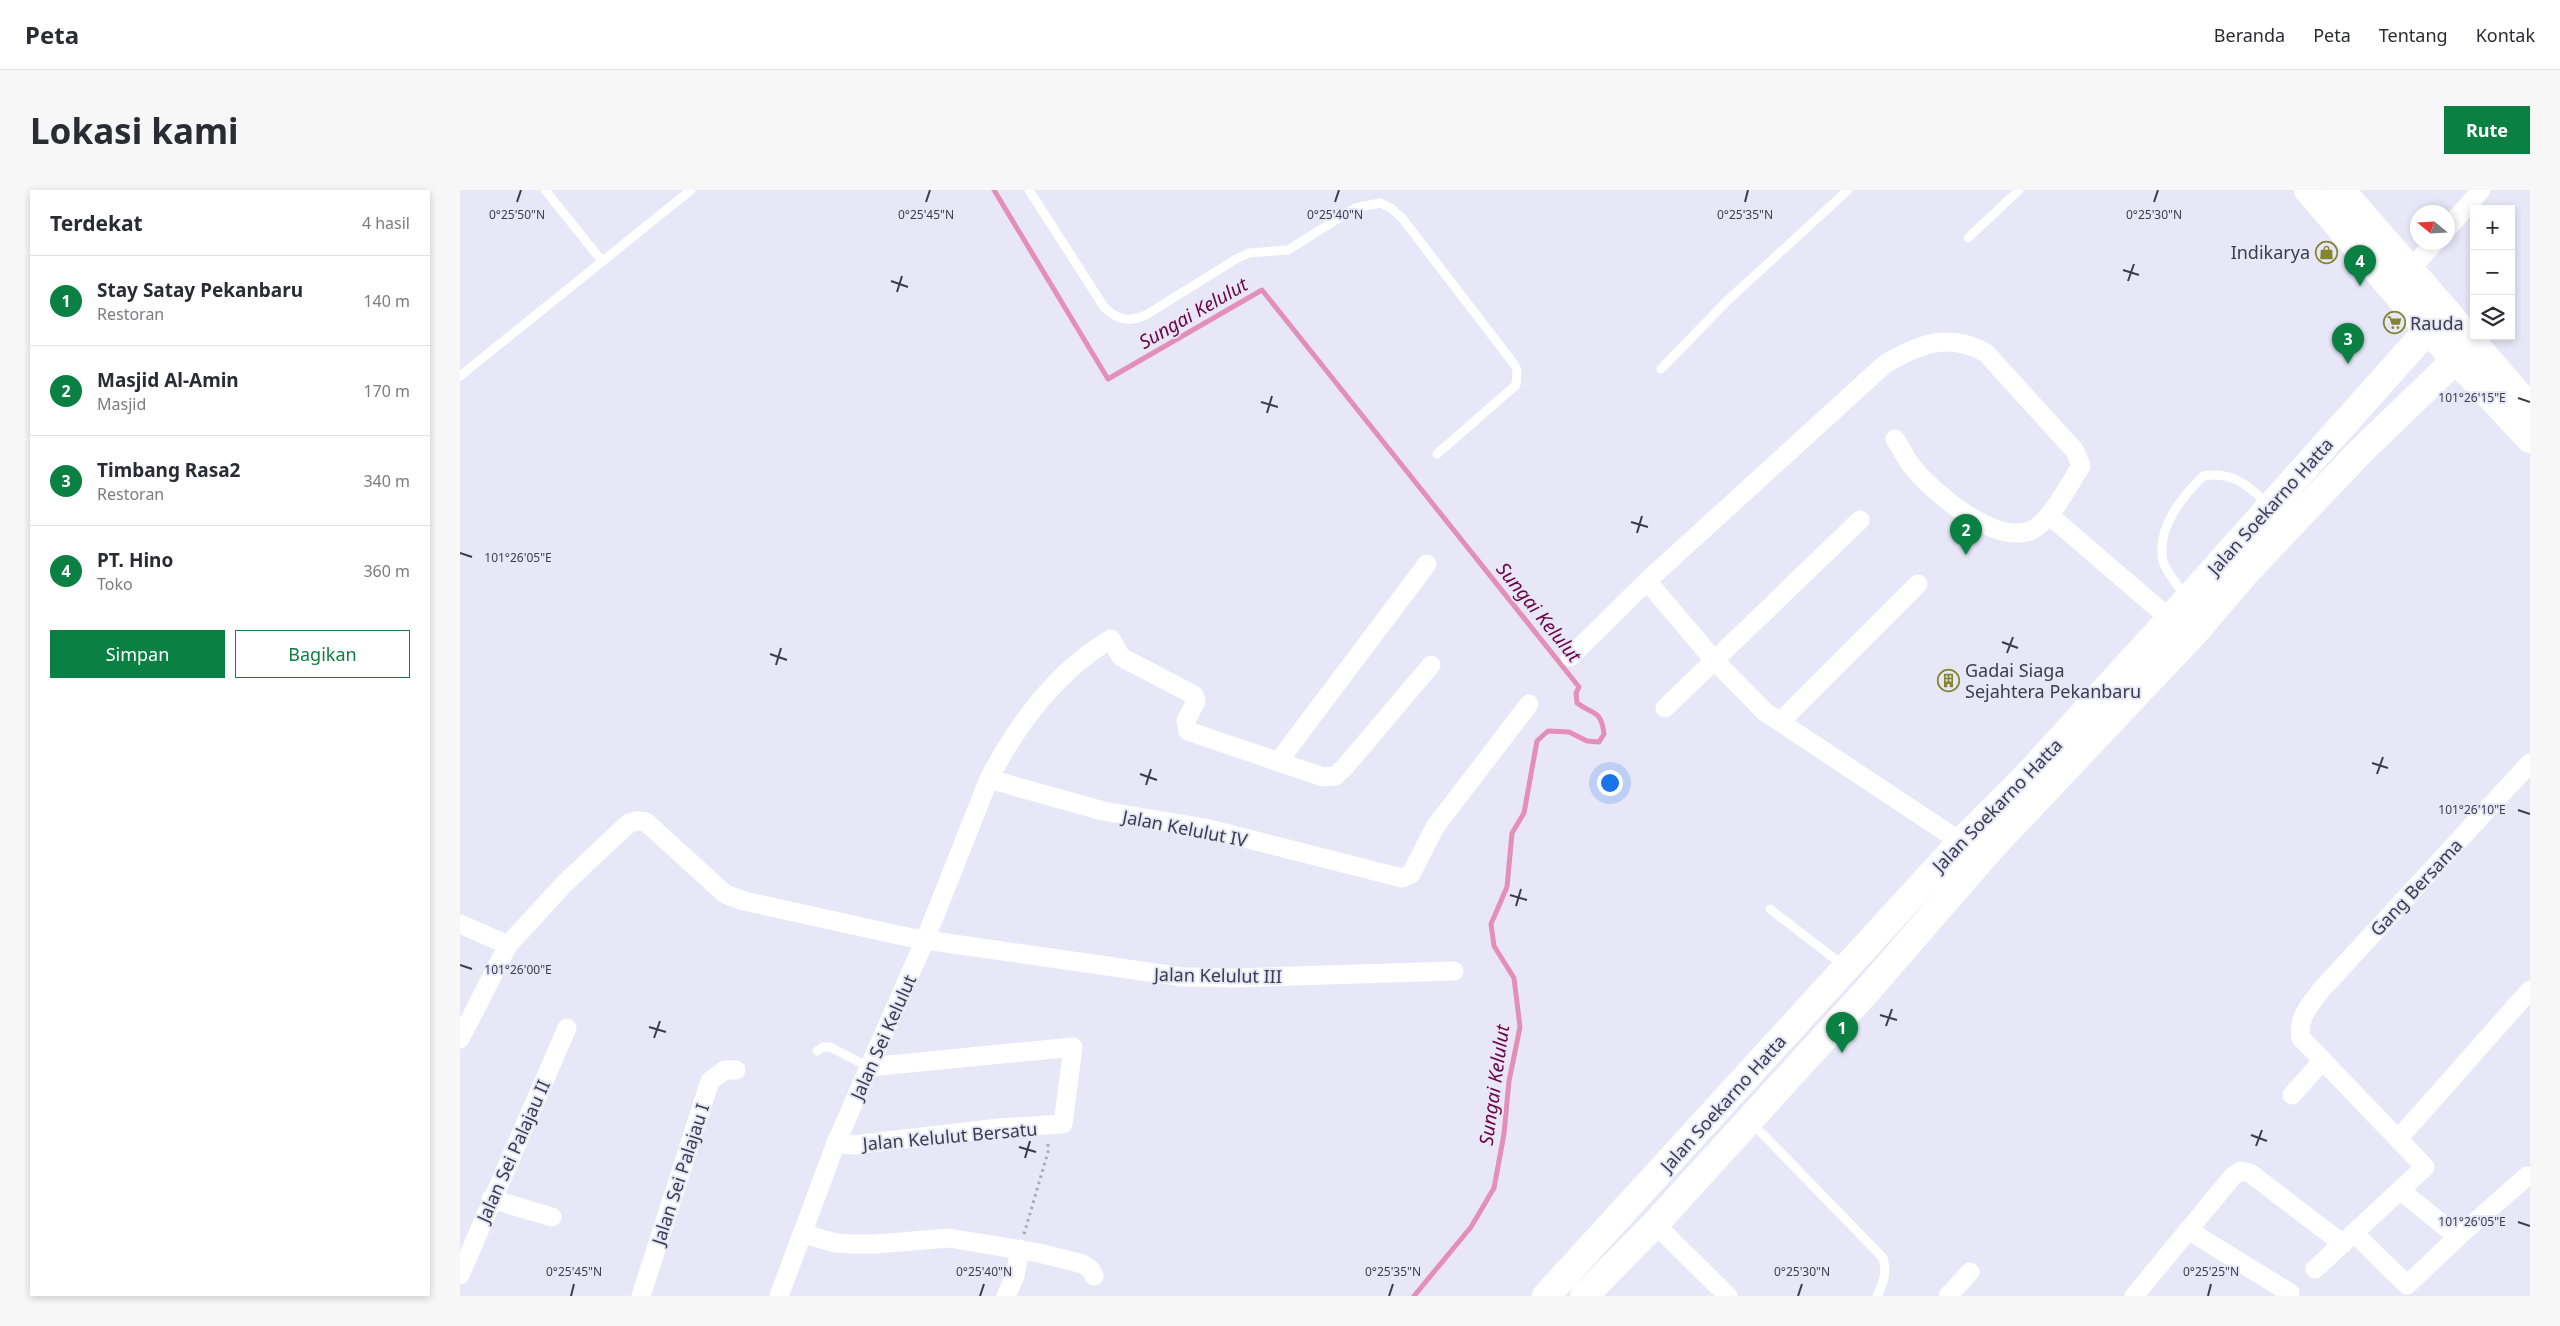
<!DOCTYPE html>
<html lang="id">
<meta charset="utf-8">
<style>
body{margin:0;font-family:"Noto Sans",sans-serif;background:#f7f7f7;color:#2b2b33}
.controls{position:absolute;right:15px;top:15px;display:grid;overflow:hidden;border-radius:0px;box-shadow:0 2px 8px #0003}
.controls button{width:45px;height:45px;display:grid;place-items:center;padding:0;border:0;border-bottom:1px solid #e1e1e2;background:#fff;color:#2b2b33;font:25px sans-serif}
.compass{position:absolute;left:1950px;top:15px;width:45px;height:45px;border-radius:50%;background:#fff;box-shadow:0 2px 8px #0003;rotate:288deg}
.you{position:absolute;left:1149px;top:592px;width:18px;height:18px;margin:-12px;border:4px solid #fff;border-radius:50%;background:#1a73e8;box-shadow:0 0 0 8px #1a73e833}
.badge{display:grid;place-items:center;width:32px;height:32px;border-radius:50%;background:#0b8043;color:#fff;font-size:16px;font-weight:700}
.pin{position:absolute;translate:-50% -41px;filter:drop-shadow(0 1px 2px #0008)}
.pin::after{content:'';position:absolute;top:26px;width:18px;height:15px;background:inherit;clip-path:polygon(0 0,100% 0,50% 100%)}
.list{margin:0;padding:0;list-style:none}
h2{display:flex;justify-content:space-between;align-items:center;height:65px;margin:0;padding:0 20px;font-size:21px}
h2 small{font-size:16px;font-weight:400;color:#7c7c81}
.list li{display:grid;grid-template-columns:32px 1fr auto;gap:15px;align-items:center;box-sizing:border-box;height:90px;padding:0 20px;border-top:1px solid #e1e1e2}
.list b{display:block;font-size:19px;white-space:nowrap}
.list p{margin:0;font-size:16px;white-space:nowrap;color:#7c7c81}
.list em{font-size:16px;font-style:normal;color:#7c7c81}
.actions{display:flex;gap:10px;padding:15px 20px}
.actions a{flex:1;padding:11px 0;border:1px solid #0b8043;border-radius:0px;text-align:center;font-size:18px;color:#0b8043}
.actions .main{background:#0b8043;color:#fff}
.icon{flex:none;width:28px;height:28px;fill:none;stroke:currentColor;stroke-width:2;stroke-linecap:round;stroke-linejoin:round}
.map{position:relative;flex:none;width:2070px;height:1106px;overflow:hidden;border-radius:0px}
header{display:flex;align-items:center;gap:30px;box-sizing:border-box;height:70px;padding:0 25px;background:#fff;border-bottom:1px solid #e1e1e2}
header strong{font-size:24px}
nav{display:flex;gap:28px;margin-inline-start:auto;font-size:18px}
.intro{display:flex;align-items:center;justify-content:space-between;box-sizing:border-box;height:120px;padding:0 30px}
h1{margin:0;font-size:35px}
.button{padding:12px 22px;border-radius:0px;background:#0b8043;color:#fff;font-size:18px;font-weight:700}
main{display:flex;gap:30px;padding:0 30px}
aside{flex:1;background:#fff;border-radius:0px;box-shadow:0 2px 8px #0003}
.map>svg:first-child{display:block}
.lines{fill:none;stroke-linecap:round;stroke-linejoin:round}
.stream{stroke:#e48fb7;stroke-width:5}
.path{stroke:#a8a7b8;stroke-width:3;stroke-dasharray:2.5 4;stroke-linecap:butt}
.service{stroke:#fff;stroke-width:9}
.minor{stroke:#fff;stroke-width:19}
.primary{stroke:#fff;stroke-width:28}
.trunk{stroke:#fff;stroke-width:28}
.ticks{fill:none;stroke:#3d3b4c;stroke-width:2}
.labels{text-anchor:middle;dominant-baseline:central;stroke-width:4;stroke-linejoin:round;paint-order:stroke}
.poi-label{font-size:18px;fill:#3d3b4c;stroke:#e8e7f8;text-anchor:start}
.street-label{font-size:18px;fill:#3d3b4c;stroke:#e8e7f8}
.water-label{font-size:19px;font-style:italic;fill:#6c0445;stroke:#e8e7f8}
.ticks-label{font-size:12px;text-anchor:middle;fill:#3d3b4c;stroke:#e8e7f8;stroke-width:4;stroke-linejoin:round;paint-order:stroke}
</style>
<header>
<strong>Peta</strong>
<nav><a>Beranda</a><a>Peta</a><a>Tentang</a><a>Kontak</a></nav>
</header>
<div class="intro"><h1>Lokasi kami</h1><a class="button">Rute</a></div>
<main>
<aside>
<h2>Terdekat<small>4 hasil</small></h2>
<ul class="list">
<li><span class="badge">1</span><div><b>Stay Satay Pekanbaru</b><p>Restoran</p></div><em>140 m</em></li>
<li><span class="badge">2</span><div><b>Masjid Al-Amin</b><p>Masjid</p></div><em>170 m</em></li>
<li><span class="badge">3</span><div><b>Timbang Rasa2</b><p>Restoran</p></div><em>340 m</em></li>
<li><span class="badge">4</span><div><b>PT. Hino</b><p>Toko</p></div><em>360 m</em></li>
</ul>
<div class="actions"><a class="main">Simpan</a><a>Bagikan</a></div>
</aside>
<div class="map">
<svg width="2070" height="1106" viewBox="0 0 2070 1106">
<rect width="100%" height="100%" fill="#e8e7f8"/>
<g class="lines">
<!-- stream -->
<path class="stream" d="M534,0L648,189L802,100L1119,497L1116,503L1117,513C1133,525 1141,519 1144,544L1139,552L1127,551L1109,542L1088,541L1077,551L1064,623L1052,643L1047,697L1031,734L1034,756L1054,788L1060,837L1049,891L1044,944L1034,998L1011,1037L954,1106"/>
<!-- path -->
<polyline class="path" points="564,1044 588,962 588,951"/>
<!-- service -->
<g class="service">
<polyline points="85,0 142,71"/>
<path d="M569,0L644,117C658,131 669,132 686,125L776,69L789,63L828,60L895,18L920,13L931,18L942,28L1054,174L1057,180L1056,195L977,264"/>
<polyline points="1508,48 1559,0"/>
<polyline points="1201,179 1266,112 1388,0"/>
<polyline points="0,186 231,0"/>
<path d="M1726,407C1719,397 1706,382 1703,371C1696,338 1722,307 1743,286C1773,281 1787,295 1808,314"/>
<polyline points="1310,719 1384,776"/>
<polyline points="357,861 363,857 370,857 409,877"/>
<path d="M1291,932L1423,1068C1427,1083 1424,1092 1417,1106"/>
</g>
<!-- minor -->
<g class="minor">
<polyline points="1988,38 2021,0"/>
<polyline points="1949,81 1975,52"/>
<polyline points="1589,325 1710,429"/>
<polyline points="1187,391 1254,470 1305,522 1501,652"/>
<path d="M1110,467L1187,391L1425,174C1459,154 1489,142 1526,163L1615,261L1621,276C1610,293 1589,334 1570,341C1533,354 1472,302 1451,275C1445,267 1441,258 1435,249"/>
<polyline points="1205,518 1400,330"/>
<polyline points="1320,532 1458,394"/>
<polyline points="818,572 967,374"/>
<polyline points="529,589 643,621 745,638 942,688 951,684 975,637 1069,514"/>
<polyline points="0,734 48,755"/>
<polyline points="0,849 48,755 105,693 169,633 177,631 186,632 265,704 284,711 452,748 723,787 772,788 994,781"/>
<polyline points="1832,905 1863,870"/>
<polyline points="1939,948 2070,800"/>
<polyline points="376,953 393,955 539,938 603,934 613,857 409,877"/>
<polyline points="1941,1001 1998,1047 2067,986"/>
<polyline points="31,1009 92,1027"/>
<polyline points="1195,1034 1268,1106"/>
<polyline points="1728,1040 1830,1103 1828,1106"/>
<polyline points="1894,1043 1947,1095 1998,1047"/>
<polyline points="343,1044 376,1053 392,1054 416,1054 489,1048 579,1063 623,1074 631,1080 634,1086"/>
<path d="M1855,1079L1965,977L1841,848C1837,827 1850,815 1862,799L2070,573"/>
<polyline points="0,1085 107,838"/>
<polyline points="181,1106 250,891 265,880 276,880"/>
<path d="M319,1106L376,953L465,750L529,589C557,534 598,480 651,449L661,467L734,505L736,511L726,531L728,541L863,587L875,586L885,577L971,475"/>
<polyline points="546,1106 555,1086 560,1059"/>
<polyline points="1488,1106 1510,1082"/>
<polyline points="1674,1106 1773,986 1781,981 1790,983 1883,1054"/>
</g>
<!-- primary -->
<g class="primary">
<polyline points="1086,1106 1501,652 1563,590 1710,429 1983,123"/>
<polyline points="1124,1106 1195,1034 1407,801 1531,658 1737,440 1787,381 1899,263 2013,153"/>
</g>
<!-- trunk -->
<g class="trunk">
<polyline points="1848,0 1966,138 2070,249"/>
<polyline points="1881,0 2070,218"/>
</g>
</g>
<!-- ticks -->
<path class="ticks" d="M57,12L61,0M466,12L470,0M875,12L879,0M1285,12L1288,0M1694,12L1698,0M1663,80L1679,85M431,91L448,97M1668,91L1674,74M437,102L442,86M2058,208L2070,212M801,212L818,217M807,223L812,206M1171,332L1188,337M1177,343L1182,326M0,363L12,367M1542,452L1558,458M1547,463L1553,447M310,464L327,470M316,475L321,458M1912,573L1928,578M680,584L697,590M1917,584L1923,567M686,595L691,579M2058,620L2070,624M1050,705L1067,710M1056,716L1061,699M0,775L12,779M1420,825L1437,830M1426,836L1432,819M189,837L206,842M194,848L200,831M1791,945L1807,951M1796,956L1802,940M559,957L576,962M565,968L570,951M2058,1032L2070,1036M111,1106L114,1094M520,1106L524,1094M929,1106L933,1094M1338,1106L1342,1094M1748,1106L1751,1094"/>
<!-- icons -->
<defs>
<symbol id="shop-ring" viewBox="-11 -11 22 22"><circle r="9.5" fill="#e8e7f8" stroke="#838530" stroke-width="1.5"/><path d="M-5-2.5h2.3a2.7 3.5 0 0 1 5.4 0H5L5.5 6h-11ZM-1.5-2.5h3a1.5 2.3 0 0 0-3 0Z" fill="#838530"/></symbol>
<symbol id="supermarket-ring" viewBox="-11 -11 22 22"><circle r="9.5" fill="#e8e7f8" stroke="#838530" stroke-width="1.5"/><path d="M-6-5.5h2.5l.6 2H6L4.5 2H-2.5L-4.4-4H-6ZM-1.5 3.2a1.3 1.3 0 1 0 .1 0ZM3 3.2a1.3 1.3 0 1 0 .1 0Z" fill="#838530"/></symbol>
<symbol id="building-ring" viewBox="-11 -11 22 22"><circle r="9.5" fill="#e8e7f8" stroke="#838530" stroke-width="1.5"/><path d="M-4-6H4V6H1V3H-1V6H-4ZM-2.5-4.3h1.7v1.8h-1.7ZM.8-4.3h1.7v1.8H.8ZM-2.5-1h1.7V.8h-1.7ZM.8-1h1.7V.8H.8Z" fill="#838530"/></symbol>
</defs>
<g fill-rule="evenodd">
<use href="#shop-ring" x="1854" y="50" width="25" height="25"/>
<use href="#supermarket-ring" x="1922" y="120" width="25" height="25"/>
<use href="#building-ring" x="1476" y="478" width="25" height="25"/>
</g>
<g class="labels">
<!-- poi labels -->
<g class="poi-label">
<text x="1850" y="62" text-anchor="end">Indikarya</text>
<text x="1950" y="133">Rauda</text>
<text x="1505" y="480">Gadai Siaga<tspan x="1505" dy="21">Sejahtera Pekanbaru</tspan></text>
</g>
<!-- street labels -->
<g class="street-label">
<text transform="translate(1810 316) rotate(-48)">Jalan Soekarno Hatta</text>
<text transform="translate(1537 615) rotate(-46)">Jalan Soekarno Hatta</text>
<text transform="translate(725 638) rotate(11)">Jalan Kelulut IV</text>
<text transform="translate(1956 697) rotate(-47)">Gang Bersama</text>
<text transform="translate(758 785) rotate(1)">Jalan Kelulut III</text>
<text transform="translate(423 847) rotate(-66)">Jalan Sei Kelulut</text>
<text transform="translate(1263 913) rotate(-48)">Jalan Soekarno Hatta</text>
<text transform="translate(490 946) rotate(-5)">Jalan Kelulut Bersatu</text>
<text transform="translate(53 961) rotate(-66)">Jalan Sei Palajau II</text>
<text transform="translate(220 984) rotate(-72)">Jalan Sei Palajau I</text>
</g>
<!-- water labels -->
<g class="water-label">
<text transform="translate(733 123) rotate(-30)">Sungai Kelulut</text>
<text transform="translate(1079 422) rotate(51)">Sungai Kelulut</text>
<text transform="translate(1034 895) rotate(-82)">Sungai Kelulut</text>
</g>
</g>
<g class="ticks-label">
<text x="57" y="29">0°25'50"N</text>
<text x="466" y="29">0°25'45"N</text>
<text x="875" y="29">0°25'40"N</text>
<text x="1285" y="29">0°25'35"N</text>
<text x="1694" y="29">0°25'30"N</text>
<text x="2012" y="212">101°26'15"E</text>
<text x="58" y="372">101°26'05"E</text>
<text x="2012" y="624">101°26'10"E</text>
<text x="58" y="784">101°26'00"E</text>
<text x="2012" y="1036">101°26'05"E</text>
<text x="114" y="1086">0°25'45"N</text>
<text x="524" y="1086">0°25'40"N</text>
<text x="933" y="1086">0°25'35"N</text>
<text x="1342" y="1086">0°25'30"N</text>
<text x="1751" y="1086">0°25'25"N</text>
</g>
</svg>
<div class="controls">
<button>+</button>
<button>−</button>
<button><svg class="icon" aria-label="layers" viewBox="0 0 24 24"><path d="M12 4l9 5-9 5-9-5zM3 14l9 5 9-5"/></svg></button>
</div>
<svg class="compass" viewBox="-18 -18 36 36"><path d="M0-13l5 13h-10z" fill="#e53935"/><path d="M0 13l5-13h-10z" fill="#7c7c81"/></svg>
<div class="you"></div>
<div class="pin badge" style="left:1382px;top:863px">1</div>
<div class="pin badge" style="left:1506px;top:365px">2</div>
<div class="pin badge" style="left:1888px;top:174px">3</div>
<div class="pin badge" style="left:1900px;top:96px">4</div>
</div>
</main>
